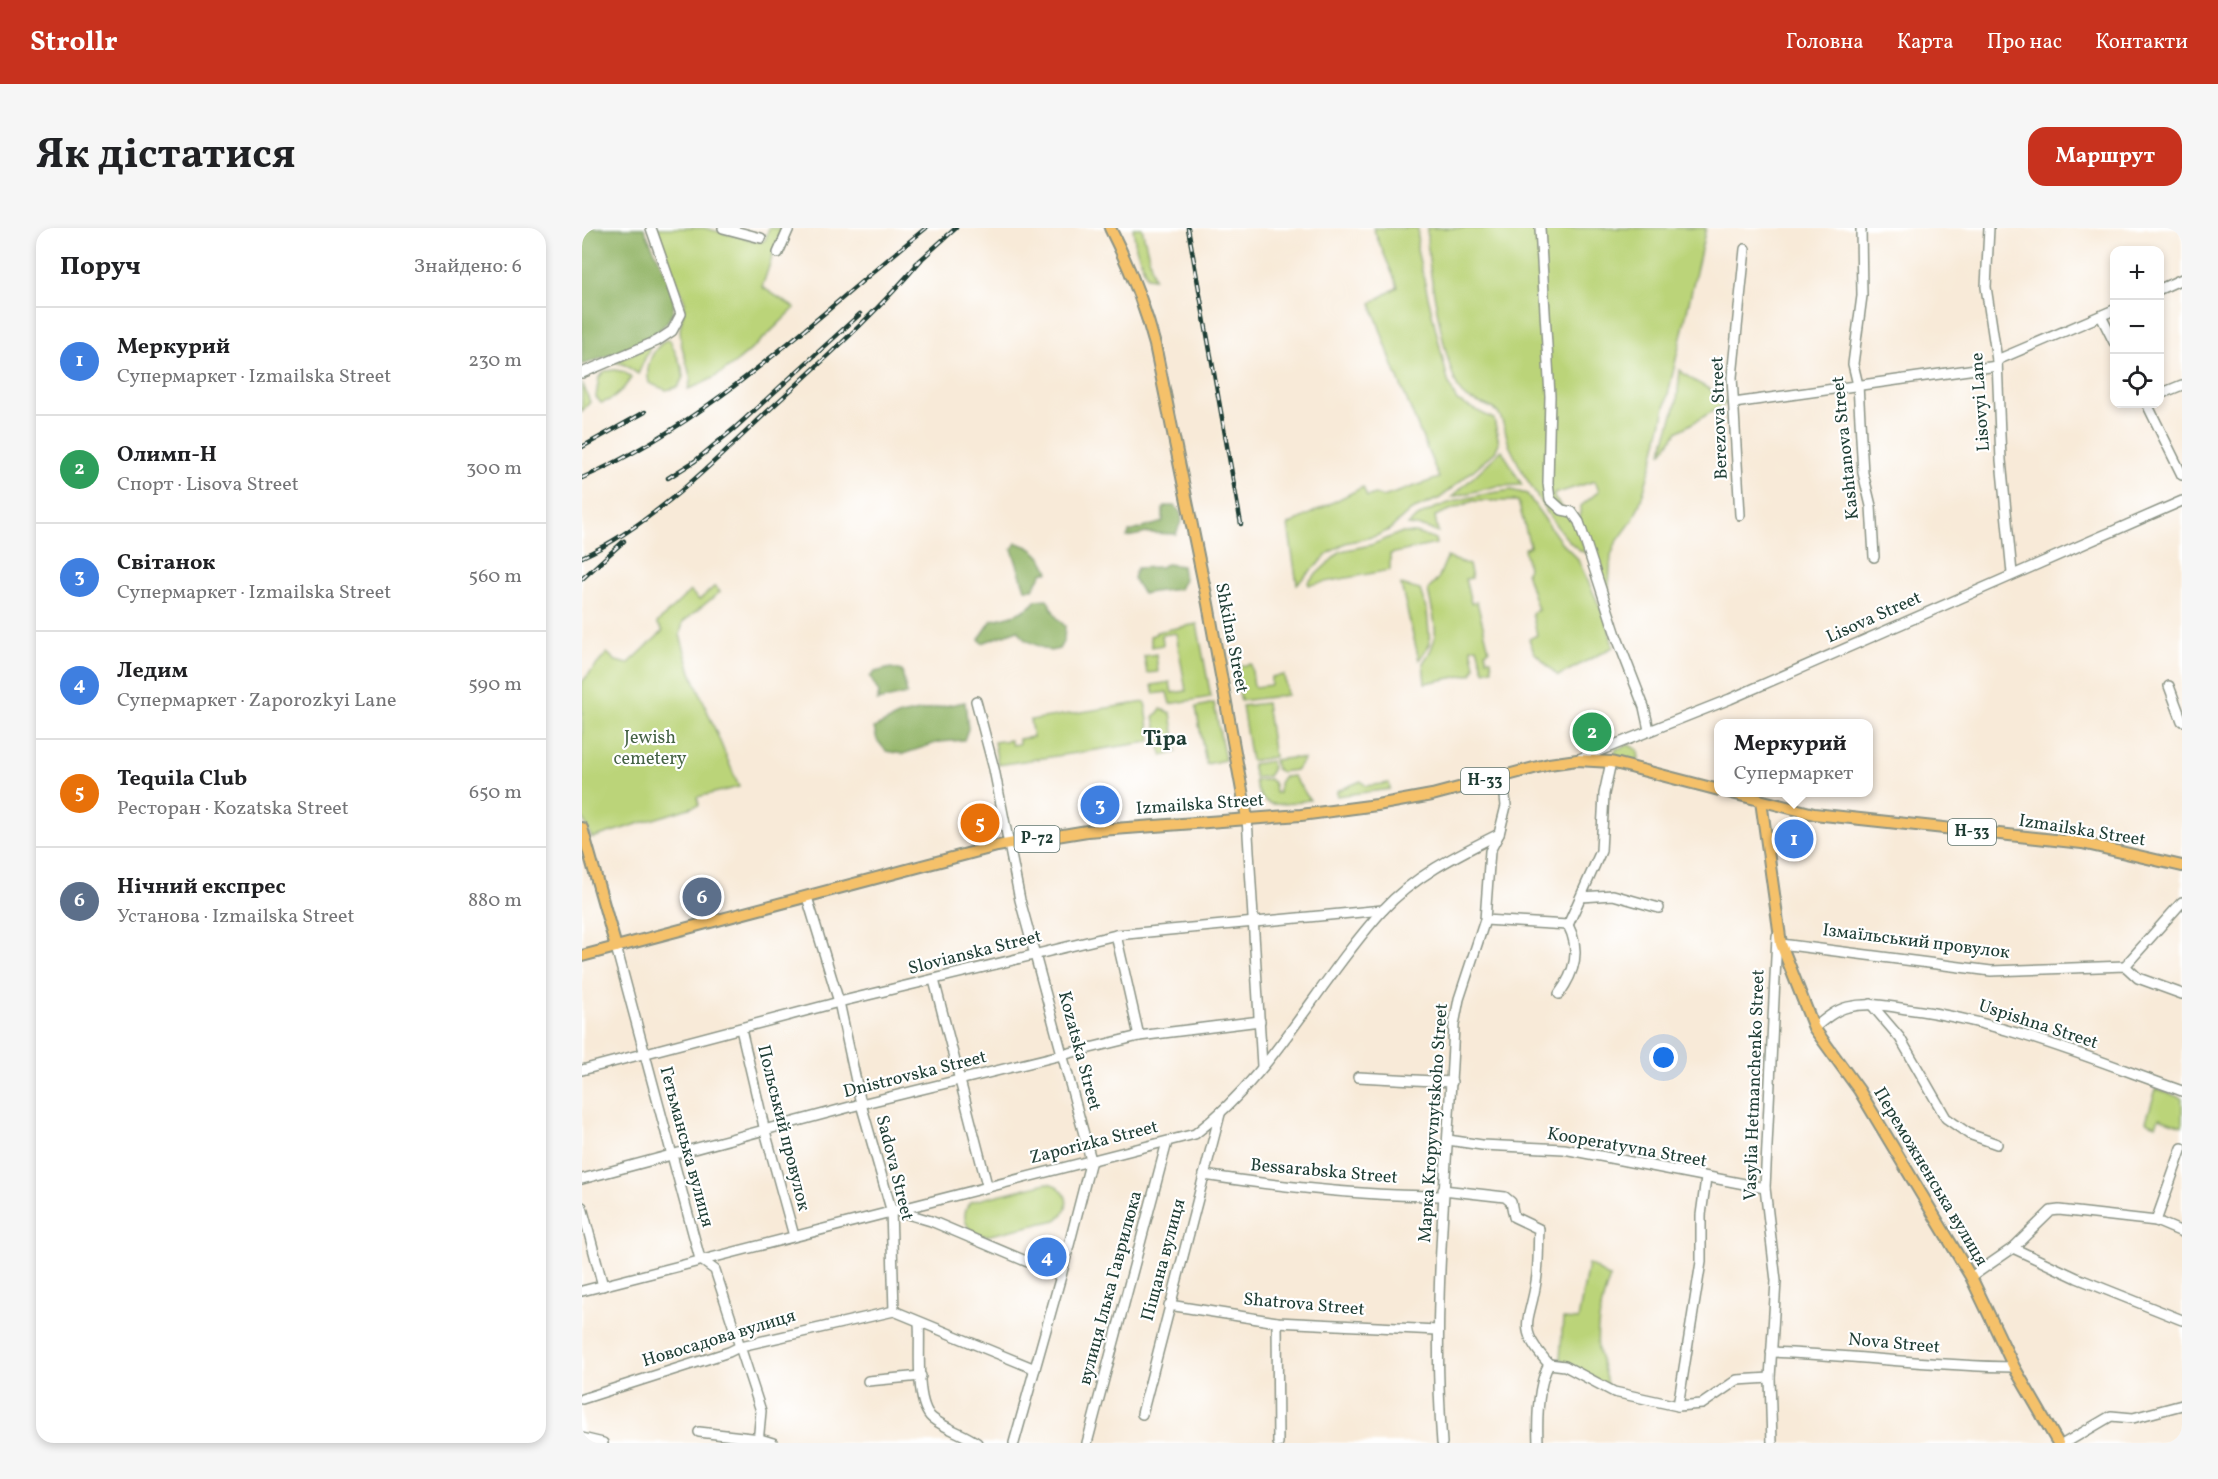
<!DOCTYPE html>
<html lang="uk">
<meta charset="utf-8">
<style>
body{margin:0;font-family:Vollkorn,serif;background:#f6f6f6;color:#202124}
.controls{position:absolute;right:18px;top:18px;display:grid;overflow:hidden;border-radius:12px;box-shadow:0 3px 9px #0003}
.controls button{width:54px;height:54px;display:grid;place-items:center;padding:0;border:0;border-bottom:2px solid #e0e0e0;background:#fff;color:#202124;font:30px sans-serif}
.you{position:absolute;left:1082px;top:830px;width:21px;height:21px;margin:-15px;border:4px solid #fff;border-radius:50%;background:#1a73e8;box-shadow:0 0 0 9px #1a73e833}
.badge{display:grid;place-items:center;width:39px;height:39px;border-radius:50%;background:#c8321e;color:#fff;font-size:20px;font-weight:700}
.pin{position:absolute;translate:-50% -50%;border:3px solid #fff;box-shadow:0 2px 6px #0006}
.popup{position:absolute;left:1132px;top:491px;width:159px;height:78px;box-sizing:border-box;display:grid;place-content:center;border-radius:12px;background:#fff;filter:drop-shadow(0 2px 4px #0005);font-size:20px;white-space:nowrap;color:#757577}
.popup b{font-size:22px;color:#202124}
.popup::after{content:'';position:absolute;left:50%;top:100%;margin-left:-12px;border:12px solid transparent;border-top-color:#fff}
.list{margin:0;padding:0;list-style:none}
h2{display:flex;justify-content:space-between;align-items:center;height:78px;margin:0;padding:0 24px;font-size:26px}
h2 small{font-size:20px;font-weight:400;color:#757577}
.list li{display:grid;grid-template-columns:39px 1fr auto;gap:18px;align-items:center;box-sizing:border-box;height:108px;padding:0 24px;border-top:2px solid #e0e0e0}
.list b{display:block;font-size:22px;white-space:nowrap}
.list p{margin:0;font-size:20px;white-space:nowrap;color:#757577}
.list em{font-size:20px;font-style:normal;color:#757577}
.icon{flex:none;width:33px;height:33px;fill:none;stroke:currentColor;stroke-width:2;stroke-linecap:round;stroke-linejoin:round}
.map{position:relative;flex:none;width:1600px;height:1215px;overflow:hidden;border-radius:18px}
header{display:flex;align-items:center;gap:36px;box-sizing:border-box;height:84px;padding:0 30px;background:#c8321e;color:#fff}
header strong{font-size:28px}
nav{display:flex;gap:33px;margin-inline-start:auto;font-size:21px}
.intro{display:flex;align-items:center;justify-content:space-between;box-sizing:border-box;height:144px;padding:0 36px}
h1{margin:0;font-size:42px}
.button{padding:15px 27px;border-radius:18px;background:#c8321e;color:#fff;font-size:21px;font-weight:700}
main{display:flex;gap:36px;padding:0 36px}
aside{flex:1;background:#fff;border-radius:18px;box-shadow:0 3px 9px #0003}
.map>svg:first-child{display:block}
.green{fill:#bbd479;stroke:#6d8856;stroke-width:1.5}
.forest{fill:#94b669;stroke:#5a7a4e;stroke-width:1.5}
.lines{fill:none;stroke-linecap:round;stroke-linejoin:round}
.minor-casing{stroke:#8c9486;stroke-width:12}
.major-casing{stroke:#8c9486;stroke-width:14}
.minor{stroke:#fff;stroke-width:9}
.major{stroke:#f5c16b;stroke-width:10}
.rail-casing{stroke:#1f3d34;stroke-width:4.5}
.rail{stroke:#fff;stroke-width:2;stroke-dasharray:7;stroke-linecap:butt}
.labels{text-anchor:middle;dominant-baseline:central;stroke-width:4.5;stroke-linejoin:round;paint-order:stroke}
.shield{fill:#fff;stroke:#627771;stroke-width:1.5}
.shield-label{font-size:16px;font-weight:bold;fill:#1f3d34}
.street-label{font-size:18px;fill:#1f3d34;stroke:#fff}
.park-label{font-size:18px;fill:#466345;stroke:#fff}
.quarter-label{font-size:21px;font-weight:bold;fill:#1f3d34;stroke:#fff}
</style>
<header>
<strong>Strollr</strong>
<nav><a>Головна</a><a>Карта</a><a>Про нас</a><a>Контакти</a></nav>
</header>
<div class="intro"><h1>Як дістатися</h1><a class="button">Маршрут</a></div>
<main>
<aside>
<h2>Поруч<small>Знайдено: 6</small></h2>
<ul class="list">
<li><span class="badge" style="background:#3f7fe0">1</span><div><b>Меркурий</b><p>Супермаркет · Izmailska Street</p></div><em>230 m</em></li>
<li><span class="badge" style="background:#2e9e5b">2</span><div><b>Олимп-Н</b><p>Спорт · Lisova Street</p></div><em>300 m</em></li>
<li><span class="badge" style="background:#3f7fe0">3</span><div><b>Світанок</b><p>Супермаркет · Izmailska Street</p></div><em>560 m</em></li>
<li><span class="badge" style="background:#3f7fe0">4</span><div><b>Ледим</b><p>Супермаркет · Zaporozkyi Lane</p></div><em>590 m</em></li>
<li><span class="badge" style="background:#e8710a">5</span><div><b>Tequila Club</b><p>Ресторан · Kozatska Street</p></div><em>650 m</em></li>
<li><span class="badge" style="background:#5c6f8a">6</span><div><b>Нічний експрес</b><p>Установа · Izmailska Street</p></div><em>880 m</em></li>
</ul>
</aside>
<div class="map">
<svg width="1600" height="1215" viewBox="0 0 1600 1215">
<rect width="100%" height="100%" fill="#fff"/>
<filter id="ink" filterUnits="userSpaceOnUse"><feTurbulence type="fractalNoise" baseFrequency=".0167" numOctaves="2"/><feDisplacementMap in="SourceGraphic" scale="12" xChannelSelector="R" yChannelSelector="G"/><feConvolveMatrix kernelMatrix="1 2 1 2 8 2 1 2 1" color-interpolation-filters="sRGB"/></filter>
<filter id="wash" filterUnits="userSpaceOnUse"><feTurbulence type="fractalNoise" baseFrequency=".008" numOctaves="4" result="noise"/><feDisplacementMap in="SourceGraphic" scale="24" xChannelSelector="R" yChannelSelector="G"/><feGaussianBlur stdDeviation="1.35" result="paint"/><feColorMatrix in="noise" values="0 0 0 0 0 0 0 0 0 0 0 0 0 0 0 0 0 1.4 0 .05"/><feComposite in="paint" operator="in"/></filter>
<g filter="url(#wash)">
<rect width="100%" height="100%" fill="#f8ead8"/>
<!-- green -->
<g class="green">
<path d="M72,0H122L178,14L183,12L187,0H200L180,59L213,80C182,109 147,149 106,161L109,151L99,115L98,101L103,74Z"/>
<polygon points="551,0 560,0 572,50 565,49 554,20"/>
<polygon points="791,0 836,0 835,22 866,153 875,173 912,191 917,215 913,224 858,270 828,283 807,302 794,308 763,315 747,325 715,356 706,297 781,259 785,269 793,266 801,269 857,250 811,138 789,75 816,59"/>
<path d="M845,0H1124L1071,232L1058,275L1051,292L1034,315L1029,328L1026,374L997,290L999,278L1017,263L1013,253L972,266V270L994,296L1004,325C980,319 939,242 928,219C924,209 923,197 918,188C909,173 885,177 877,162C862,133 844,32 845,0Z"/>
<path d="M84,112H88L100,140L101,149L96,159L84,162L67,155C63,138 70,121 84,112Z"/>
<polygon points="69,117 56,146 43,137 33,134"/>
<path d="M33,142L43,144L49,150C40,163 34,171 19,175L14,169L17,149L23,143Z"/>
<path d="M1098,142C1112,157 1132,159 1145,175L1095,204L1079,226L1095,173Z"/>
<polygon points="0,154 8,174 0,183"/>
<polygon points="920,222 940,257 915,258 870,269"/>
<path d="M929,262L945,266L978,313L995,330L1026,396L1031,419L976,448L952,424L947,411L955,407L950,385L956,382L944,344L946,340L942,321L948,318L936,273H891L853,288L856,305L845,300L826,297C847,275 899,266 929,262Z"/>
<polygon points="818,305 833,305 853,311 854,316 808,326 808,342 727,357 726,354 759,323 789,317"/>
<path d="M865,329L887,337L890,350L883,351L889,375L895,374L907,422L903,424L905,431H909L910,441L902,443L895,419L889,420L893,438L890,446L843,455L841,435C861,407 852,394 846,362L856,351Z"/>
<polygon points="819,357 838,362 845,383 848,416 837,432"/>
<polygon points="133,358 138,364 101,394 98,407 109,444 157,559 115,569 117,577 10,610 0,588 0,454 25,425 34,433 46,436 81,403 75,395 108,363 117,372"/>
<polygon points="615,396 629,469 588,476 585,464 572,466 570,457 588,454 590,465 604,463 594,405 580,407 581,417 570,419 568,408 574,406 574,404"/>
<polygon points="574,426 576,444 565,445 562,428"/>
<polygon points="669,436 672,459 689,457 689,449 702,447 705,467 659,473 652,439"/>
<polygon points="563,474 569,512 566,514 416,537 412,514 428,512 430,517 437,516 437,511 451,509 448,492"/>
<polygon points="632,475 643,532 624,536 614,479"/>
<polygon points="684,475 692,529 669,533 660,478"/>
<polygon points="579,481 589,485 595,524 580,528 572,489"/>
<polygon points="1047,517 1056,522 1057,532 1049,534 1032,527 1034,521"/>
<polygon points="710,530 722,531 714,542 699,544 694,541 692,532"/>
<polygon points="689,533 690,542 686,548 673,550 670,536"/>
<path d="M711,548L728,572C703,575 679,587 673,553L687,551L692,555L693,565H697V555L701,549Z"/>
<polygon points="779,553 784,558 807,555 808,561 755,568 755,563"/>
<polygon points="1574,861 1600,870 1600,898 1577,890 1574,897 1564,893"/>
<path d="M465,955C486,958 492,981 474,992L404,1008C385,1007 377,989 388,974Z"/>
<path d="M1006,1036C1016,1039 1018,1047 1028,1049C1021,1068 1013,1100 1016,1121C1018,1133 1024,1145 1025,1158L978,1131L981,1091L996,1092Z"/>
</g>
<!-- forest -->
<g class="forest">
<path d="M0,0H62C71,22 86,45 91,68C101,108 28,127 0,137Z"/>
<polygon points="584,278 592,278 598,283 600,291 594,306 565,305 545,309 547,304 581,294 581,281"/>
<path d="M434,315C450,318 461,328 467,344H461L451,361H443L430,321Z"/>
<path d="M585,336L600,338L602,352L597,361C584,363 574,362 561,366L551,350L555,340L578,339Z"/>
<path d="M465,371L475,390L483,398L482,412L477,421L468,423L443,412L436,402L400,415L397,411L410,392C425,389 445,385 454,372Z"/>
<polygon points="309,440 320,443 325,466 295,473 297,465 288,449 293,444"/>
<polygon points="383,474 386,501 382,512 357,514 321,526 304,523 295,512 292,500 318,487"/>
</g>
</g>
<g filter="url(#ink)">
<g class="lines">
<defs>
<g id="minor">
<polyline points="141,0 179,10"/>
<polyline points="958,0 968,168 966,255 968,271 980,282 990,284 997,294 1034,407 1062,479 1067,502"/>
<polyline points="1279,0 1280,68 1271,136 1276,157 1281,245 1289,278 1292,329"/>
<polyline points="1407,0 1404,59 1415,132 1419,232 1430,345"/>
<polyline points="196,25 207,0"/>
<polyline points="1578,61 1600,51"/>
<polyline points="1519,88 1532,114"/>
<polyline points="1415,132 1532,82"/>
<polyline points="0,145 75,113 90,103 99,86 69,0"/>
<polyline points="1578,166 1600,157"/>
<polyline points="1152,175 1415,138"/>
<polyline points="1565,176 1600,247"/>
<polyline points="1158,287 1150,149 1163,21"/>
<polyline points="1587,458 1600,493"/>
<polyline points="394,473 412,541 438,672 509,932 479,1048 432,1215"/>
<polyline points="997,531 1148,471 1600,273"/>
<polyline points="665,590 680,838"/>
<polyline points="225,669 257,774 279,876 309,981 312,1083"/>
<polyline points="999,669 1031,667 1077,680"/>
<polyline points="903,692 986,697 1019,623 1022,566 1029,534"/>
<polyline points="534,707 557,808"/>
<polyline points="1199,716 1409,743 1543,738 1556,750 1600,766"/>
<polyline points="34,719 118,1031 133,1042 179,1183 176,1215"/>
<polyline points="1543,738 1600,674"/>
<polyline points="352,752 405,957"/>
<path d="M977,766C993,744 999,722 986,697"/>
<polyline points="1289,776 1318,810 1364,890 1387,906 1415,916"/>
<path d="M1232,800C1242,792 1253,782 1266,779C1286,774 1306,778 1325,781C1421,793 1510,831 1600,863"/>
<polyline points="159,801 183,903 212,1008"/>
<polyline points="0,842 257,774 534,707 801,682"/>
<polyline points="776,849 870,854"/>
<polyline points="866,912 900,917 982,921 1183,960"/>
<path d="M622,947C701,959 780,968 860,968"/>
<polyline points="0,951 279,876 557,808 678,793"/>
<path d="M861,962L923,969L929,974L932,989L957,1001C956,1018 957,1037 954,1054C948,1095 933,1099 967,1136C955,1158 955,1191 956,1215"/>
<polyline points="0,979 21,1058"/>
<polyline points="312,982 349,993 479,1048"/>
<polyline points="1574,993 1600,920"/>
<polyline points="1431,1020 1469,983 1477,982 1574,993 1600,1004"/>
<polyline points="1389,1049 1431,1020 1495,1050 1600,1092"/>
<path d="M0,1063L613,906C691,847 735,755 800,683C832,648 875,627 917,606"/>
<polyline points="587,1077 695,1094 855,1102"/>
<polyline points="695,1094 696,1215"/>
<path d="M337,1095C339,1118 332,1174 350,1190C364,1201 381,1205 395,1215"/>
<path d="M1189,1124C1270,1127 1351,1138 1432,1139"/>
<polyline points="967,1136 983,1138 1032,1164 1096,1178 1120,1176 1155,1152 1188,1150"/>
<polyline points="286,1153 339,1148"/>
<polyline points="0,1171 147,1124 159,1118 312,1083 453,1141"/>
<polyline points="1096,1178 1119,1034 1119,987 1124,950"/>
<polyline points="560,1186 638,886"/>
<polyline points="117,1204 178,1211 191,1215"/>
<polyline points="0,1210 21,1215"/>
<polyline points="505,1215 585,914"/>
<path d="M860,1215C849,1075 866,937 872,797L877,771L903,692L908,623L917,606L924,578L921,548"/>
<polyline points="1190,1215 1188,1150 1194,1053 1183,960 1195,708"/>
<polyline points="1483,1215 1529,1188 1551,1190 1600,1177"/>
</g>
<g id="major">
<path d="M528,0C547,38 562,75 573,117L626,376L665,590"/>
<polyline points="1146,564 1232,586 1500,615 1600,638"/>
<polyline points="1179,573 1199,716 1232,800 1277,862 1389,1049 1432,1139 1476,1215"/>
<polyline points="0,600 34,719"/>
<polyline points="0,728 415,618 505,603 719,587 795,577 850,567 967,536 995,532 1029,534 1137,562"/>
</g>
</defs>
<!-- minor casing -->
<use href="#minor" class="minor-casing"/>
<!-- major casing -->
<use href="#major" class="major-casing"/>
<!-- minor -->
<use href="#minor" class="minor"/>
<!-- major -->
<use href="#major" class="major"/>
<defs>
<g id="rail">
<polyline points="606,0 659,296"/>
<polyline points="334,36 374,0"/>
<polyline points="0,219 63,184"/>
<path d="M0,250C130,193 235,88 344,0"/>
<polyline points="86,250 113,233 154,199 278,86"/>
<path d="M0,329C67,299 133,233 186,183C239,134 293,87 339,32"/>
<polyline points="0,351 42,313"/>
</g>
</defs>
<!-- rail casing -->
<use href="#rail" class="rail-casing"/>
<!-- rail -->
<use href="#rail" class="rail"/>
</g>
</g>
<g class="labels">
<!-- shield labels -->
<g class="shield">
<rect x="879" y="540" width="48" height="26" rx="4.5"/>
<rect x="1366" y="591" width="48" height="26" rx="4.5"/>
<rect x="432.5" y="598" width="45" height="26" rx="4.5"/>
</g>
<g class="shield-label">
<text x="903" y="553">Н-33</text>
<text x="1390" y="604">Н-33</text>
<text x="455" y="611">Р-72</text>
</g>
<!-- street labels -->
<g class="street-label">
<text transform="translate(1399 174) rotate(-94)">Lisovyi Lane</text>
<text transform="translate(1138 190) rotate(-92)">Berezova Street</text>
<text transform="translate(1264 220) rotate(-96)">Kashtanova Street</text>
<text transform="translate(1292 390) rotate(-24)">Lisova Street</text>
<text transform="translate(649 410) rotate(79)">Shkilna Street</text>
<text transform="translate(618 577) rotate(-4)">Izmailska Street</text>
<text transform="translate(1500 603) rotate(9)">Izmailska Street</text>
<text transform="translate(1334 714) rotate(7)">Ізмаїльський провулок</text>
<text transform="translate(393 725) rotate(-14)">Slovianska Street</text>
<text transform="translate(1456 797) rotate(18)">Uspishna Street</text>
<text transform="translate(497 823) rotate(75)">Kozatska Street</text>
<text transform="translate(333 847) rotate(-14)">Dnistrovska Street</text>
<text transform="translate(1173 857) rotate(-88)">Vasylia Hetmanchenko Street</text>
<text transform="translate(852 895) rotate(-86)">Марка Kropyvnytskoho Street</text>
<text transform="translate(201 900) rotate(76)">Польський провулок</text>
<text transform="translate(512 915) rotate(-14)">Zaporizka Street</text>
<text transform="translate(104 919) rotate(75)">Гетьманська вулиця</text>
<text transform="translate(1045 920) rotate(10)">Kooperatyvna Street</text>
<text transform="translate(312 940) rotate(76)">Sadova Street</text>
<text transform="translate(742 944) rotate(5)">Bessarabska Street</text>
<text transform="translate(1348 949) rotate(59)">Переможненська вулиця</text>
<text transform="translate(582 1032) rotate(-75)">Піщана вулиця</text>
<text transform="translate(529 1060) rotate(-75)">вулиця Ілька Гаврилюка</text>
<text transform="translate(722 1077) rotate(5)">Shatrova Street</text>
<text transform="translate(137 1111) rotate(-17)">Новосадова вулиця</text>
<text transform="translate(1312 1116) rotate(5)">Nova Street</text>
</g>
<!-- park labels -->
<g class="park-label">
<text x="68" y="510">Jewish<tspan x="68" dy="21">cemetery</tspan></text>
</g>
<!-- quarter labels -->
<g class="quarter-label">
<text x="583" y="511">Тіра</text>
</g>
</g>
</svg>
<div class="controls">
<button>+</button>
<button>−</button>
<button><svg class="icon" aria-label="locate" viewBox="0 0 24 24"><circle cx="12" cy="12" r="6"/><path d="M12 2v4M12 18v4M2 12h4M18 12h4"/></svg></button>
</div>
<div class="you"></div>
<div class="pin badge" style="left:1212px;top:611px;background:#3f7fe0">1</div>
<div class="popup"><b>Меркурий</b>Супермаркет</div>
<div class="pin badge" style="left:1010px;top:504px;background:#2e9e5b">2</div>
<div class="pin badge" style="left:518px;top:577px;background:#3f7fe0">3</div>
<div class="pin badge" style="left:465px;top:1029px;background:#3f7fe0">4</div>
<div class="pin badge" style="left:398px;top:595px;background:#e8710a">5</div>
<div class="pin badge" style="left:120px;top:669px;background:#5c6f8a">6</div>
</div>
</main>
